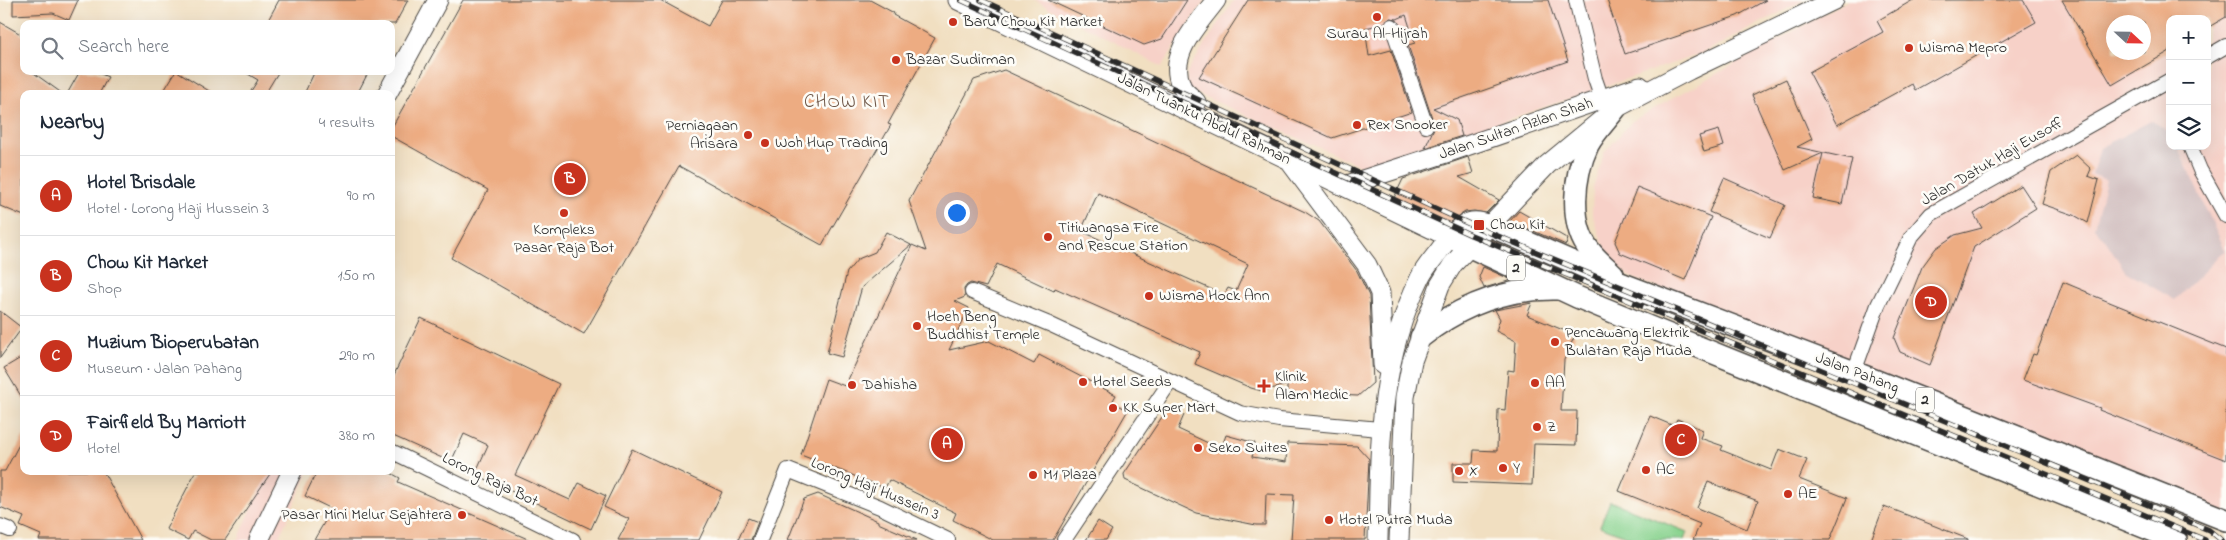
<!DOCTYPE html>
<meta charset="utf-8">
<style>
body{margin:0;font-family:"Indie Flower",sans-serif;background:#f2f2f3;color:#1f2937}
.controls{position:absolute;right:15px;top:15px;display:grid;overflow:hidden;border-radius:10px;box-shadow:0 5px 20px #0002}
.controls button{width:45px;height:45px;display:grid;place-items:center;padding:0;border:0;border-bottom:1px solid #e0e1e3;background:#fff;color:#1f2937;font:25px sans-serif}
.compass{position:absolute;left:2106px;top:15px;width:45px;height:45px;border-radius:50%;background:#fff;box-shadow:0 5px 20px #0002;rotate:112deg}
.you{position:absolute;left:956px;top:212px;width:18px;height:18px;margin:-12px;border:4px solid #fff;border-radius:50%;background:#1a73e8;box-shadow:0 0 0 8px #1a73e833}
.badge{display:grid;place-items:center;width:32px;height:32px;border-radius:50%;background:#c8321e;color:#fff;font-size:16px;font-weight:700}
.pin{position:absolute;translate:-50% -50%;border:2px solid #fff;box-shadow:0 1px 5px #0006}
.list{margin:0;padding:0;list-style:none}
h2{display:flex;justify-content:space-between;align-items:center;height:65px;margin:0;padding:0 20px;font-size:21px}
h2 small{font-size:16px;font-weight:400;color:#747a83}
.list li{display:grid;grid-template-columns:32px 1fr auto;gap:15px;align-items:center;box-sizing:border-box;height:80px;padding:0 20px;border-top:1px solid #e0e1e3}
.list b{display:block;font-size:19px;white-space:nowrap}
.list p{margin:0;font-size:16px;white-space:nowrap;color:#747a83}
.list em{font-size:16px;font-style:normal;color:#747a83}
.icon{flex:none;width:28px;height:28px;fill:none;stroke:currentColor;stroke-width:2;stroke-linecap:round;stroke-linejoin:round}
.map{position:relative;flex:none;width:2226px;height:540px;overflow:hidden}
.search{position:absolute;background:#fff;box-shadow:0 5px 20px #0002;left:20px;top:20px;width:375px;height:55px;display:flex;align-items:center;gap:12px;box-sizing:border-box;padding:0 18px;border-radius:10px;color:#747a83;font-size:19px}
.panel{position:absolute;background:#fff;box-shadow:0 5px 20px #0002;left:20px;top:90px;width:375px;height:385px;border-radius:10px}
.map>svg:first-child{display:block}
.built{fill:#f7d1c8;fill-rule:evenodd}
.industrial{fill:#d2bfc0}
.green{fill:#89d38f;stroke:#5a7f5d}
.building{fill:#edac82;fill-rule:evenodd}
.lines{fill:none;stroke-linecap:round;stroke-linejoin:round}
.street-casing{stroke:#494642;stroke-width:16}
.secondary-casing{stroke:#494642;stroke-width:21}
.primary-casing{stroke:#494642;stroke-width:24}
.street{stroke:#fff;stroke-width:14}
.secondary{stroke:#fff;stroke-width:19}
.primary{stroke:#fff;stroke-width:21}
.rail-casing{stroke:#2b2b2b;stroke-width:5.5}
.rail{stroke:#fdfcf7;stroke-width:4;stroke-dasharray:11;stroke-linecap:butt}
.poi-dot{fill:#c8321e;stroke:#fdfcf7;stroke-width:2}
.labels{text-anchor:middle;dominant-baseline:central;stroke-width:5;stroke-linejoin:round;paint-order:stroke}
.shield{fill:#fdfcf7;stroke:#6a6a68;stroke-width:1}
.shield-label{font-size:15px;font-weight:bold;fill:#2b2b2b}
.poi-label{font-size:16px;fill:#2b2b2b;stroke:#fdfcf7;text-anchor:start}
.street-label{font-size:16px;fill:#2b2b2b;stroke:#fdfcf7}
.quarter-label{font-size:19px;letter-spacing:1px;fill:#6f5849;stroke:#fdfcf7}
</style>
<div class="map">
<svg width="2226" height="540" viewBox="0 0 2226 540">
<rect width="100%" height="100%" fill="#fdfcf7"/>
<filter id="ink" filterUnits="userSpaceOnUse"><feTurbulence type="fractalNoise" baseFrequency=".02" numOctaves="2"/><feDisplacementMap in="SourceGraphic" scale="10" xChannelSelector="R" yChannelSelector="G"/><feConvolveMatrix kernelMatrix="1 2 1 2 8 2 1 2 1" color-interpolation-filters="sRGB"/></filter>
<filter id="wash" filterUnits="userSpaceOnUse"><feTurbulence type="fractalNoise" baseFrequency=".0096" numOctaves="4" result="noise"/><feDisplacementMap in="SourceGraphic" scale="20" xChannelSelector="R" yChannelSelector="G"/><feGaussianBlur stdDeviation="1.12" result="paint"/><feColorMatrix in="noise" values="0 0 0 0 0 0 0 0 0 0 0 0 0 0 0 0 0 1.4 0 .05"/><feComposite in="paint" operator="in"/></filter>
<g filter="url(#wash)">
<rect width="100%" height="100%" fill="#f1dfc1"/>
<!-- built -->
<g class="built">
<polygon points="1034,0 1205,0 1162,67"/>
<polygon points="1234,0 1804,0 1703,53 1366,168 1187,89 1187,72"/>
<path d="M1849,0H2226V517L1630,277L1608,257L1592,214L1593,188L1604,153L1632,121ZM2170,19H2207V146H2170ZM2114,22H2144V52H2114Z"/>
<polygon points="268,471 309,471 278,540 238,540"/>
</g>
<!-- industrial -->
<polygon class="industrial" points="2151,121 2170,132 2170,146 2177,146 2225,250 2175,300 2125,271 2106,241 2094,228 2106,180 2092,174 2100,148"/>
<!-- green -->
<polygon class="green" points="1610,501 1687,532 1684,540 1636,540 1600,526"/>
<g id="blocks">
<!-- building -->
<g class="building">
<polygon points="13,0 78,0 69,20 53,13 13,15"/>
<polygon points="279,0 408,0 395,24 266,24"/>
<polygon points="463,0 660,0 708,26 722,0 870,0 894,13 893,15 935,38 888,124 891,125 822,245 679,166 584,334 451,258 488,190 391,136 391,129"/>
<polygon points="1048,0 1187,0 1162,39 1144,45"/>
<polygon points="1248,0 1548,0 1568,61 1433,108 1457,120 1462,136 1425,148 1434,128 1434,124 1408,45 1415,43 1406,15 1397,19 1390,18 1384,24 1365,28 1369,56 1391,50 1412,112 1332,138 1199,77"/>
<polygon points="1607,0 1766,0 1737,16 1625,54"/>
<polygon points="1913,0 2023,0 2036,22 1915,90 1912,84 1837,125 1809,72 1883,32 1877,21"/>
<path d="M2062,0H2226V17L2207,28V19H2170V51L2112,85ZM2114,22H2144V52H2114Z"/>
<polygon points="0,22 24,36 24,71 31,71 63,94 24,94 24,216 0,206"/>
<path d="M1004,70L1305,212L1319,221L1357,271L1369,296L1373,383L1358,396L1287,393V385L1262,391L1251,388L1195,364L1200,352L1055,288L1054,291L997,264L986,287L971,283L967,285L964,289L965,297L955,301L969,308L949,350L989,341L1034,364L1039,355L1116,395L1112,402L1128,410L1053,540H993L953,520L956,513L889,480L885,488L801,455L826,379L845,386L912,245L926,251L909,201L974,80ZM1098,193L1248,264L1236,291L1228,288L1224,295L1081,231Z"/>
<polygon points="80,71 94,71 108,77 99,94 67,94"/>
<polygon points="176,71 177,71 214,94 162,94"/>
<polygon points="243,71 279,71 265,94 249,94 258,80"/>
<polygon points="315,71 369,71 357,94 304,94"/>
<polygon points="1786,79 1812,139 1797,147 1852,159 1842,204 1813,198 1823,153 1785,170 1752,95"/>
<polygon points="1719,130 1724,146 1704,152 1699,136"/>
<polygon points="2076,155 2091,169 2088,176 2099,180 2088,223 2074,215 2042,204 2051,172"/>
<polygon points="1468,157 1473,173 1459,177 1499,200 1486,213 1474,211 1465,212 1447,224 1394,198 1403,179"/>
<polygon points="1724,178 1785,205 1770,238 1709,212"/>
<polygon points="2021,185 2036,208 1974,247 1930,365 1900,352 1894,338 1922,267 1936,248 1955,235 1982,228 1974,214"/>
<polygon points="1637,187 1711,217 1685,280 1620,253 1615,242"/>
<polygon points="1519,211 1568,239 1566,245 1510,221"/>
<polygon points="886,232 911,245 862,287 842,357 827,353 847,272 858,259 875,252"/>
<polygon points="1491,240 1554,268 1552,272 1489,242"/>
<polygon points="1483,267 1512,280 1484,288 1479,277"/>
<polygon points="2063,282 2087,292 2087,293 2226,349 2226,460 2099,410 2100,408 2023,380 2033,354 2036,355"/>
<polygon points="1532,303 1527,315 1575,335 1564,360 1561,411 1577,411 1576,445 1534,444 1532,485 1453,482 1453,463 1473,463 1474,450 1497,451 1498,409 1505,410 1508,370 1514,371 1516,341 1496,331 1500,319 1495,310"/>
<polygon points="0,311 22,328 0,358"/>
<polygon points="421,318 559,384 515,475 570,500 579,483 606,496 591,529 475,474 488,445 464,434 451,462 391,435 391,381"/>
<polygon points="24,356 24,401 4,368"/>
<polygon points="1168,408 1184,415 1178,429 1221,449 1226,435 1255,443 1252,457 1286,462 1287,443 1357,446 1369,459 1365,540 1291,540 1294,495 1266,494 1265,525 1256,525 1196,513 1125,480 1124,474"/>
<path d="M1650,416L1674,426L1677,419L1703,430L1700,438L1723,446L1721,450L1771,470L1779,449L1807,460L1799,479L1847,498L1830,540H1693L1700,524L1619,491ZM1708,482L1758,501L1747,529L1697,508Z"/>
<polygon points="24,435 24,471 103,471 141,540 39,540 41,535 20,526 24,517 0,507 0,471 5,471"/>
<polygon points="632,449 722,492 699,540 618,540 629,519 604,507"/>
<polygon points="196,471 272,471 225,540 211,540 193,531 188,540 166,529"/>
<polygon points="317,471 387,471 400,478 398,482 530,540 314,540 332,509 305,496"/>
<polygon points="818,494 878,521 878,523 917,540 788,540 804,499"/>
<polygon points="1884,506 1968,539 1968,540 1871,540"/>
<polygon points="748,518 758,522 751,540 738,540"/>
<polygon points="1098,521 1112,530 1106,540 1086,540"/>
</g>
</g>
</g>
<g filter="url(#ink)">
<use href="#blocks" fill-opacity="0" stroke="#494642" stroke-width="1"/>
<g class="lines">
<defs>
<g id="street">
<polyline points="1576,0 1595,79 1602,99"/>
<polyline points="1392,26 1426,126"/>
<polyline points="2207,57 2226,46"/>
<polyline points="2190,146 2200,170 2226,216"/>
<polyline points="972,292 1049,324 1240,413 1279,420 1380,429"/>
<polyline points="1854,372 1878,305 1911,237 1931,214 2170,80"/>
<polyline points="391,451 573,540"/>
<polyline points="0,526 10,530"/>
<polyline points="760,540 788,470 880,507 948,540"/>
<polyline points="1064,540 1170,382"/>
</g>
<g id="secondary">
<polyline points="958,0 1449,237"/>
<polyline points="387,94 438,0"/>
<path d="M1196,102C1192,97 1183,92 1181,85C1167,54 1199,23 1216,0"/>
<polyline points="1291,163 1367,265 1380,293 1383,365"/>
<polyline points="1344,186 1449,152 1640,86"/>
<polyline points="259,540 292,471"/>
<path d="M1378,540C1380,447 1378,364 1420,278C1425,267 1435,257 1442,247C1454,231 1467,215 1488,225"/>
<polyline points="1399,540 1405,397 1412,361 1440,285 1453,264 1547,165 1616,108 1689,70 1834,0"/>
</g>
<g id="primary">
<polyline points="1488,225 1623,284 1854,372 2226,520"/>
<polyline points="1449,237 1577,297 1647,326 2176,540"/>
<path d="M1613,274C1606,267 1597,260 1591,252C1568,225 1574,175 1588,145C1595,132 1607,120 1616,108"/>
<path d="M1421,337C1461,305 1505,288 1557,289"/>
</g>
</defs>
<!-- street casing -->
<use href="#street" class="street-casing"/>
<!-- secondary casing -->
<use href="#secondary" class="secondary-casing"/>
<!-- primary casing -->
<use href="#primary" class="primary-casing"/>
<!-- street -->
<use href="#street" class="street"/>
<!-- secondary -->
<use href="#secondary" class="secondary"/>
<!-- primary -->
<use href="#primary" class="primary"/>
<defs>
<g id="rail">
<polyline points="961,0 1471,235 2205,540"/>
<polyline points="981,0 1476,227 2209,530 2221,540"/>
</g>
</defs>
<!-- rail casing -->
<use href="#rail" class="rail-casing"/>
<!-- rail -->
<use href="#rail" class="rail"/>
</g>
</g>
<!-- markers -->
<g class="poi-dot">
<circle cx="1377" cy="17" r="5"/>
<circle cx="953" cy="22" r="5"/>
<circle cx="1909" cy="48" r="5"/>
<circle cx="896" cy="60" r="5"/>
<circle cx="1357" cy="125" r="5"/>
<circle cx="748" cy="135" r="5"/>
<circle cx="765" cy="143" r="5"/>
<circle cx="564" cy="213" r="5"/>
<rect x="1473" y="219" width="12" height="12" rx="2.5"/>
<circle cx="1048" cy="237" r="5"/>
<circle cx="1149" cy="296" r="5"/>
<circle cx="917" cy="326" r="5"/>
<circle cx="1555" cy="342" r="5"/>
<circle cx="1083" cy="382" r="5"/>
<circle cx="1535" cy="383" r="5"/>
<circle cx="852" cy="385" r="5"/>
<path d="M1261.5 378.5h5v5h5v5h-5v5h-5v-5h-5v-5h5z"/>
<circle cx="1113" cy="408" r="5"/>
<circle cx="1537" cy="427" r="5"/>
<circle cx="1198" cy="448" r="5"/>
<circle cx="1503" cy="468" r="5"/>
<circle cx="1646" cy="470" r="5"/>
<circle cx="1459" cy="471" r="5"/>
<circle cx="1033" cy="475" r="5"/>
<circle cx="1788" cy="494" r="5"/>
<circle cx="462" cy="515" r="5"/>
<circle cx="1329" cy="520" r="5"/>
</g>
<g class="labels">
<!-- shield labels -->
<g class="shield">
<rect x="1507" y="255.5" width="18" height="25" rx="4"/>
<rect x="1916" y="387.5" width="18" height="25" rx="4"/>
</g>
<g class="shield-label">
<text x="1516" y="268">2</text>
<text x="1925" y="400">2</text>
</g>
<!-- poi labels -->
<g class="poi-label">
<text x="963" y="22">Baru Chow Kit Market</text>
<text x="1377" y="34" text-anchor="middle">Surau Al-Hijrah</text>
<text x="1919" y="48">Wisma Mepro</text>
<text x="906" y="60">Bazar Sudirman</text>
<text x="1367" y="125">Rex Snooker</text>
<text x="738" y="126" text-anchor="end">Perniagaan<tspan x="738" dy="18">Arisara</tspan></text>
<text x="775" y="143">Woh Hup Trading</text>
<text x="1490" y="225">Chow Kit</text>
<text x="1058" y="228">Titiwangsa Fire<tspan x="1058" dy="18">and Rescue Station</tspan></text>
<text x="564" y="230" text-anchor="middle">Kompleks<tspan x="564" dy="18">Pasar Raja Bot</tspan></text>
<text x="1159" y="296">Wisma Hock Ann</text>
<text x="927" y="317">Hoeh Beng<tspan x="927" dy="18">Buddhist Temple</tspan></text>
<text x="1565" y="333">Pencawang Elektrik<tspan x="1565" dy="18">Bulatan Raja Muda</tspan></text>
<text x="1275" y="377">Klinik<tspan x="1275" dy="18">Alam Medic</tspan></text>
<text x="1093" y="382">Hotel Seeds</text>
<text x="1545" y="383">AA</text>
<text x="862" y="385">Dahisha</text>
<text x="1123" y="408">KK Super Mart</text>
<text x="1547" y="427">Z</text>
<text x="1208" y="448">Seko Suites</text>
<text x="1513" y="468">Y</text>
<text x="1656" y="470">AC</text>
<text x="1469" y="471">X</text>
<text x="1043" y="475">M1 Plaza</text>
<text x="1798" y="494">AE</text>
<text x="452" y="515" text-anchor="end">Pasar Mini Melur Sejahtera</text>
<text x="1339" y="520">Hotel Putra Muda</text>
</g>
<!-- street labels -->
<g class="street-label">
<text transform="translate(1204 119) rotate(26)">Jalan Tuanku Abdul Rahman</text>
<text transform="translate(1516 129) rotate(-19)">Jalan Sultan Azlan Shah</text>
<text transform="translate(1992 162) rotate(-30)">Jalan Datuk Haji Eusoff</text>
<text transform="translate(1857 373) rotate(21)">Jalan Pahang</text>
<text transform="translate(490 480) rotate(26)">Lorong Raja Bot</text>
<text transform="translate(875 489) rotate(23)">Lorong Haji Hussein 3</text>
</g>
<!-- quarter labels -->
<g class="quarter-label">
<text x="847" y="102">CHOW KIT</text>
</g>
</g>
</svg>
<div class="controls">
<button>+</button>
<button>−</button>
<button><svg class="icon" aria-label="layers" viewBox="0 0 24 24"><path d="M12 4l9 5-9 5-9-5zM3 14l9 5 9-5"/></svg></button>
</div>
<svg class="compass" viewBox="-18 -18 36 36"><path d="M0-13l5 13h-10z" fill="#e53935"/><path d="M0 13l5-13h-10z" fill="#747a83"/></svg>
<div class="you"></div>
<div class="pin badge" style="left:947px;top:444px">A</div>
<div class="pin badge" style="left:570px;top:179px">B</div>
<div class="pin badge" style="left:1681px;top:440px">C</div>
<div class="pin badge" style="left:1931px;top:302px">D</div>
<div class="search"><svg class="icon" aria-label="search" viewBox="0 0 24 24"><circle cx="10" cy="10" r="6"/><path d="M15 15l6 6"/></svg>Search here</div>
<section class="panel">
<h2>Nearby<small>4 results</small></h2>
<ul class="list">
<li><span class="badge">A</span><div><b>Hotel Brisdale</b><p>Hotel · Lorong Haji Hussein 3</p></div><em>90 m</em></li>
<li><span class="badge">B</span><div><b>Chow Kit Market</b><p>Shop</p></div><em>150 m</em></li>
<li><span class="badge">C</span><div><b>Muzium Bioperubatan</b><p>Museum · Jalan Pahang</p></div><em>290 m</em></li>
<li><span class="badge">D</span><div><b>Fairfield By Marriott</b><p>Hotel</p></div><em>380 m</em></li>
</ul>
</section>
</div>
